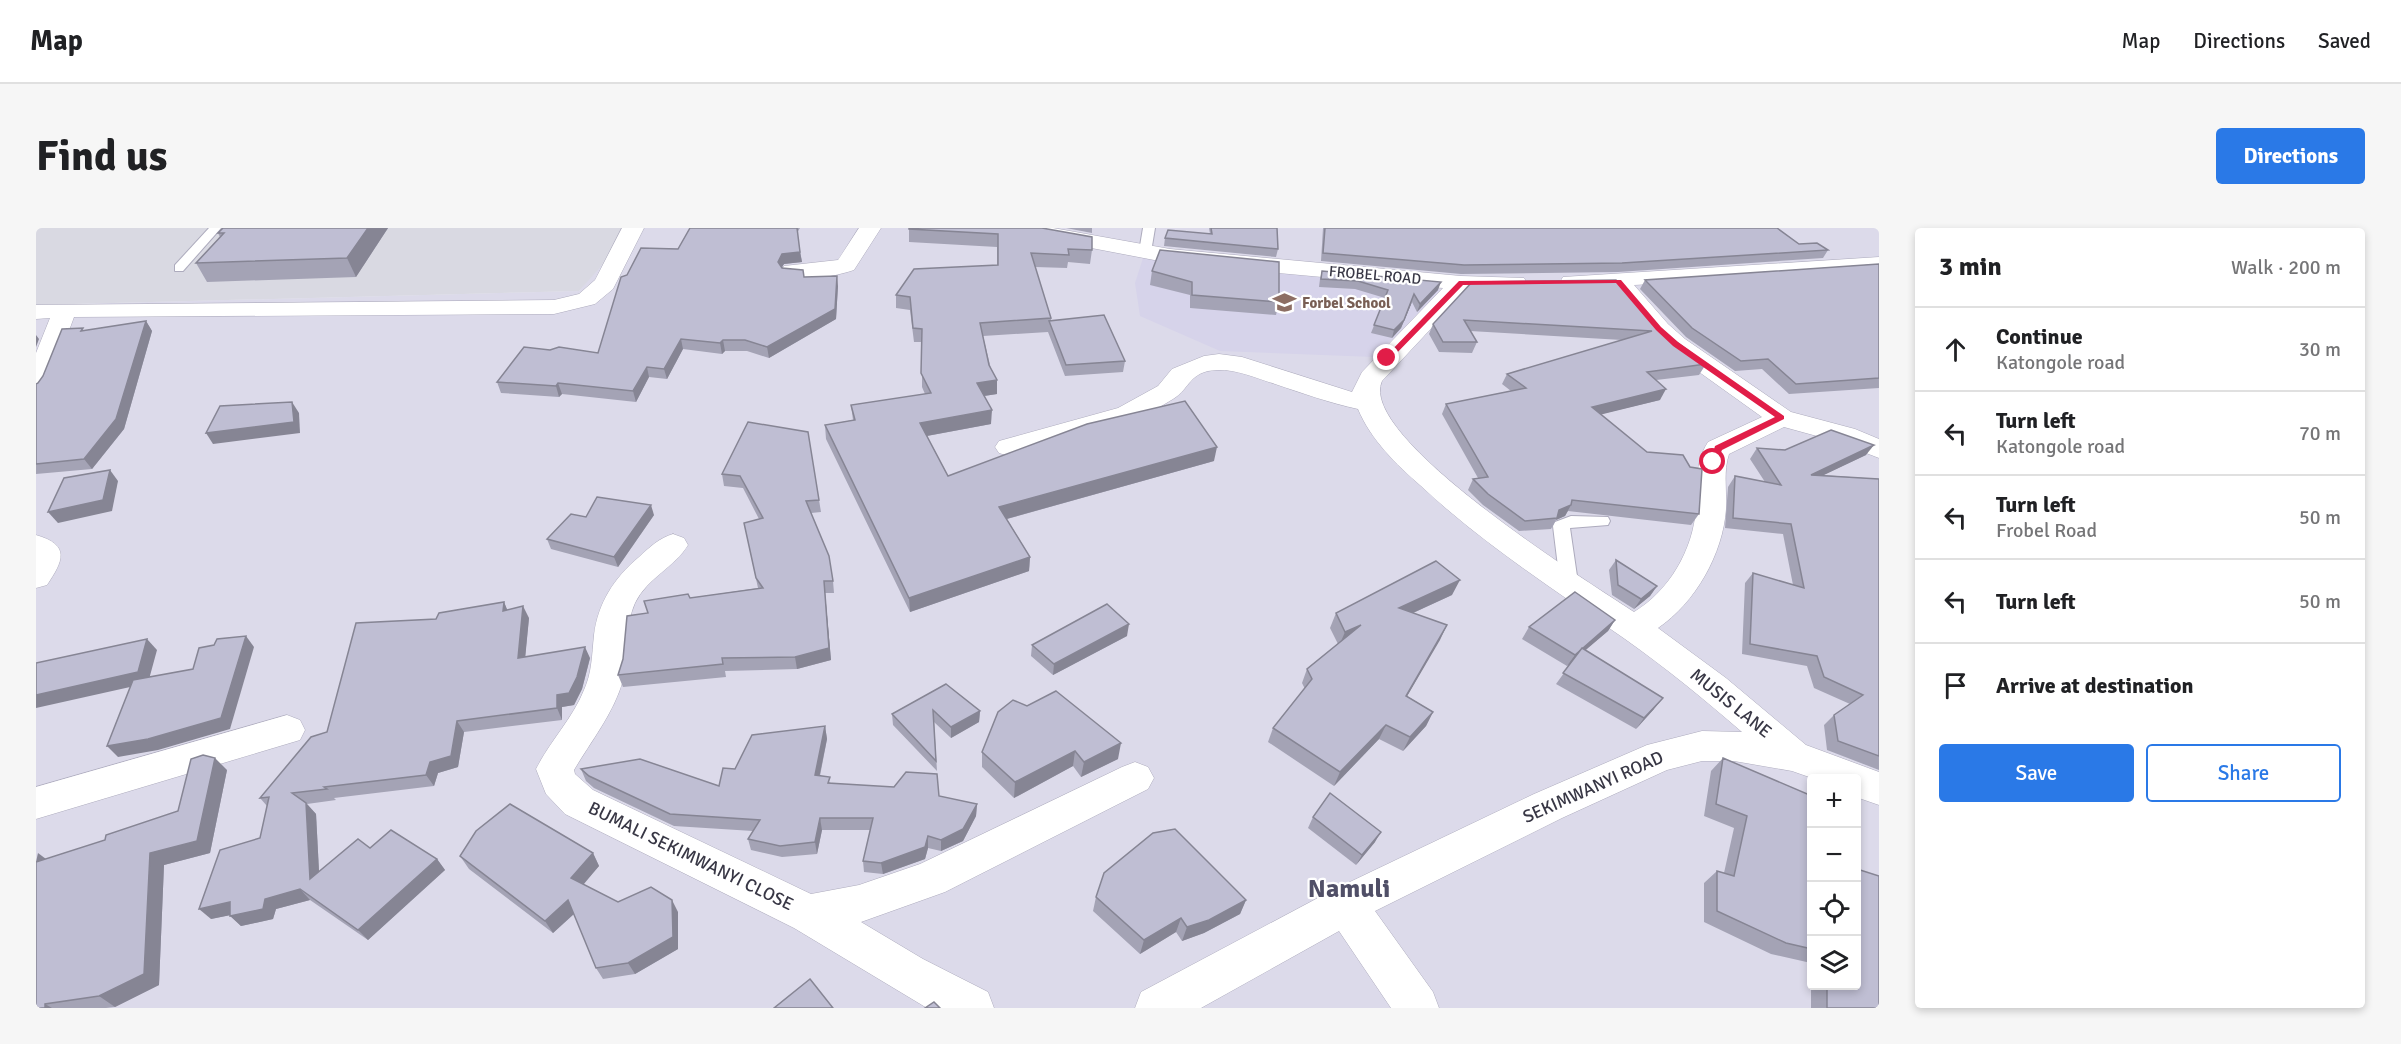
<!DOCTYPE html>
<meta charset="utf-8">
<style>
body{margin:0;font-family:Signika,sans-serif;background:#f6f6f6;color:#202124}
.controls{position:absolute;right:18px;bottom:18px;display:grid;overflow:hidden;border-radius:6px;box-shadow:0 3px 9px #0003}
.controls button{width:54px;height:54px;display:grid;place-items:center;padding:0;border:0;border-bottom:2px solid #e0e0e0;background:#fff;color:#202124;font:30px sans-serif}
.stop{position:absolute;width:18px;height:18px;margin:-14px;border:4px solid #e11d48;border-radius:50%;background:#fff}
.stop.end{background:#e11d48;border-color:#fff;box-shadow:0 2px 6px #0008}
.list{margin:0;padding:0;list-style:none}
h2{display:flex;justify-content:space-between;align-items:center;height:78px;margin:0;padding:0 24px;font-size:26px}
h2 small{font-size:20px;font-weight:400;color:#757577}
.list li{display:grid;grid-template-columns:39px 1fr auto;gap:18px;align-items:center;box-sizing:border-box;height:84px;padding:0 24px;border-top:2px solid #e0e0e0}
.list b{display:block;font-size:22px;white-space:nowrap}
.list p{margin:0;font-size:20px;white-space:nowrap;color:#757577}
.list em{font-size:20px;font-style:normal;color:#757577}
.actions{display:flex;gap:12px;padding:18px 24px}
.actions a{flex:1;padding:14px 0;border:2px solid #2a79e7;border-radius:6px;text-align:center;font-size:21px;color:#2a79e7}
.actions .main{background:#2a79e7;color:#fff}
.icon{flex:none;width:33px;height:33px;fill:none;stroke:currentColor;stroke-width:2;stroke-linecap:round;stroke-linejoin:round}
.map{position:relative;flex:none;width:1843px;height:780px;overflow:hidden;border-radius:6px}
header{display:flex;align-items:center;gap:36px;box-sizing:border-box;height:84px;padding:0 30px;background:#fff;border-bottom:2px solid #e0e0e0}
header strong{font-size:28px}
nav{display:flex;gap:33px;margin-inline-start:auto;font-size:21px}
.intro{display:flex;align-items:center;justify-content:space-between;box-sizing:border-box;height:144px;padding:0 36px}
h1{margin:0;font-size:42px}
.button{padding:15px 27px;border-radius:6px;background:#2a79e7;color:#fff;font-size:21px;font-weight:700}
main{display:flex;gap:36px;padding:0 36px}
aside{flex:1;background:#fff;border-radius:6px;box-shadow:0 3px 9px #0003}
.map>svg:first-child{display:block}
.residential{fill:#dcdaea;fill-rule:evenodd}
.industrial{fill:#d9d9e2}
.education{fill:#d6d3ea}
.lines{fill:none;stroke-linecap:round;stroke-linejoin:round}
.lane-casing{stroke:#adabbd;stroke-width:2}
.street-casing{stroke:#adabbd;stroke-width:1}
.lane{fill:#fff;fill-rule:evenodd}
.street{fill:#fff;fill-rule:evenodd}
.wall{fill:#a4a3b5}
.shaded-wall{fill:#868594}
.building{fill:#bfbed3;stroke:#868594;stroke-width:1.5}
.route{fill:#e11d48}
.labels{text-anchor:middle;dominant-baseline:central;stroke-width:4.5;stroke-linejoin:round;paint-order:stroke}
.far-street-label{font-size:15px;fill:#383745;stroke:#fff}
.far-education-label{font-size:15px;font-weight:bold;fill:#785e54;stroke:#fff;text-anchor:start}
.street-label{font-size:18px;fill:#383745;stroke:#fff}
.near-quarter-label{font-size:26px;font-weight:bold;fill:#504f67;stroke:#fff}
</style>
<header>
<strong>Map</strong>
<nav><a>Map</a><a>Directions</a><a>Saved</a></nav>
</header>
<div class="intro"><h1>Find us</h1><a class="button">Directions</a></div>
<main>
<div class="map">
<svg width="1843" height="780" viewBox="0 0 1843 780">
<rect width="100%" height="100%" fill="#e9e8f2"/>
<!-- residential -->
<path class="residential" d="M594,0H1843V780H0V77L543,63ZM1776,550H1820V758H1776Z"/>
<!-- industrial -->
<polygon class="industrial" points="0,0 594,0 576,26 543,63 0,77"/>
<!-- education -->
<polygon class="education" points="1107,30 1407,62 1338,129 1184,123 1104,88 1099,55"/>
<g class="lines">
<defs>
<g id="lane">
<polygon points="173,0 185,0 147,43 139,43 139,37"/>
<polygon points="1107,0 1119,0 1115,24 1109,28 1103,24"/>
<polygon points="1535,288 1572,289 1574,293 1572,297 1534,300 1542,355 1539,359 1533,361 1527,359 1524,355 1517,298 1519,294"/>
</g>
<g id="street">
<polygon points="586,0 608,0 577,61 559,76 518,86 38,89 13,157 9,163 0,165 0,125 14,90 0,91 0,77 518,72 543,66 559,52"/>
<path d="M823,0H845L818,42C797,49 770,53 748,48L745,43L748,38L802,32Z"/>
<path d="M971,0H1017L1134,21L1425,48L1488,50L1491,55L1488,60L1431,62L1346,153C1320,209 1554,355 1598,384C1633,363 1657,322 1660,281C1662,256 1658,236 1672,214L1726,189L1631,121L1614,106L1574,59L1535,61L1527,59L1524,54L1527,49L1843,29V43L1598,57L1632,96L1649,111L1755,184L1819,201L1843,211V230L1799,213L1748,199L1693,226C1687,244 1691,262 1690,281C1687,326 1659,375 1622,400L1690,450L1770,517L1843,544V577L1820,569V550H1776L1756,543L1698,533H1666L1631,542L1526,590L1339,683L1397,764L1403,780H1355L1303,703L1165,780H1099L1105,764L1295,663L1498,566L1611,517L1666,503L1706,504C1668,471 1630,440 1589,411C1519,362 1447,316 1385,258C1360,236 1335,212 1322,181C1294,175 1266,165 1239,156C1220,150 1200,141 1181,142C1153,143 1154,161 1137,171C1089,202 1028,213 973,228L963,225L959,219L963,213L1082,180L1122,158L1136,141L1168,128L1183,126L1206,129L1316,164L1326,144L1407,60L1134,35L982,6L974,5Z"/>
<path d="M637,306L648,310L652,317C639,339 611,350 599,375C588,399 594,427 587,452C578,485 555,513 538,542L539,546L557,562L775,666L823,657L884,636L1086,539L1099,534L1112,539L1118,550L1112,561L909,664L825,694L887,731L952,764L958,780H891L758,700L529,586L510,566L500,541C514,513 537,490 548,462C556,445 556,426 558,407C562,375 578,350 603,329C614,319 623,310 637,306Z"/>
<path d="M0,307C35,317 27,333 11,357L0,360Z"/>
<polygon points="251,487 264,492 269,502 264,512 0,591 0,559"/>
</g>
</defs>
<!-- lane casing -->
<use href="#lane" class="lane-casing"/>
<!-- street casing -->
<use href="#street" class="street-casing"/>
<!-- lane -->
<use href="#lane" class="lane"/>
<!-- street -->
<use href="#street" class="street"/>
</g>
<!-- wall -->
<g class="wall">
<polygon points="187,0 352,0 320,49 171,54 160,35 184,9 182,5"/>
<polygon points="654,0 764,0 761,5 766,34 748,36 746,39 768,49 802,58 800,91 733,130 711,123 689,123 686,126 647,121 631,151 613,149 600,174 526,166 523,169 465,165 461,154 562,125 591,47 642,21"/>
<polygon points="1006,0 1056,22 1054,36 1032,34 1031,40 999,39 1015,90 1015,93 1089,133 1087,144 1029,148 1012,104 947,108 961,166 948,168 955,196 891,208 912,248 1178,233 971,291 994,329 993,343 874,384 790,211 789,197 817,192 815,177 889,166 886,159 886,114 878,114 874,82 860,80 860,67 961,37 961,19 873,14 873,1"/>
<polygon points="1030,0 1056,0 1056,5"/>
<polygon points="1173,0 1241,0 1242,21 1240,29 1128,18 1129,10 1174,6"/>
<polygon points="1287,0 1741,0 1763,16 1792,22 1787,30 1582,44 1425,46 1285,33"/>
<polygon points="1843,36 1843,160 1753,166 1726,141 1699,143 1650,109 1604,61 1609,52"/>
<polygon points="1116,43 1243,74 1240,87 1154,80 1154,67 1114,57"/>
<polygon points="1286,43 1402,62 1381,84 1376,74 1365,100 1356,110 1335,105 1349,70 1319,61 1283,59 1284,51"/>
<polygon points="1436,54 1618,97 1670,136 1663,147 1620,152 1624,172 1565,186 1663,286 1655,297 1532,283 1529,288 1520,292 1515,301 1483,303 1447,277 1432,262 1437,251 1442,250 1406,186 1410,176 1475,163 1466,156 1471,146 1586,112 1434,103 1441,114 1436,125 1403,124 1393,106 1397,96"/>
<polygon points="110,93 116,103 88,201 56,241 0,246 0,156 2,155 49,103"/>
<polygon points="712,194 783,272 785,284 775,285 797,353 798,365 789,365 795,432 761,441 689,443 690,449 587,459 582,447 587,431 612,385 654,370 722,360 708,295 723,291 707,260 688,258 686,246"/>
<polygon points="1721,220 1830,227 1787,247 1843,251 1843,542 1791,522 1788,497 1798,487 1814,476 1778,460 1771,438 1706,426 1709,355 1717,345 1757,357 1747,306 1689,300 1692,259 1699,248 1729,254 1714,231"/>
<polygon points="618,287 582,339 515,321 511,311 550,289"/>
<polygon points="1580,332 1621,358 1614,368 1598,381 1576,367 1573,342"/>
<polygon points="1416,367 1377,385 1411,397 1371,468 1397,484 1390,498 1367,523 1343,511 1298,558 1232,514 1237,500 1269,461 1266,455 1271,441 1302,416 1294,400 1300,385"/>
<polygon points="468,374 471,382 493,390 489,429 554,430 546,461 538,477 526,479 526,492 428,504 422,539 402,545 398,558 298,570 300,572 271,576 280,586 283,644 334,620 401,631 409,642 332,712 274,672 240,681 237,691 205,698 194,687 175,691 224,610 231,578 224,570 291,504 400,391"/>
<polygon points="1579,392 1572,403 1549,422 1618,481 1600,501 1520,456 1536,434 1531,438 1486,411 1493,399"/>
<polygon points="1091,408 1017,447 995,428 996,417"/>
<polygon points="910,456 944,483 943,494 915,510 898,494 901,543 857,497 856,486"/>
<polygon points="962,484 1082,531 1045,549 1037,538 978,570 946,539 946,524"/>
<polygon points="789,498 791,511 784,548 795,555 903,568 941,576 940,588 927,613 905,623 892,620 889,631 847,646 828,644 827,633 834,602 786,602 781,626 746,629 715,622 712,611 717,603 638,598 558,560 550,553 545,541 683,558 699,541"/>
<polygon points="1687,530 1776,568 1776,758 1821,758 1843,780 1775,780 1775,735 1735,726 1668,694 1668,655 1681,643 1688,645 1698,600 1668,588 1675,543"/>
<polygon points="191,542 174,625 128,637 123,757 79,779 70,780 0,780 10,631 69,612 142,583"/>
<polygon points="1277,589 1339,614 1320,637 1272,600"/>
<polygon points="557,625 563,638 547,656 582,674 642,684 642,721 599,746 567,751 560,740 538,686 517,705 433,641 424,628"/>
<polygon points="1060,669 1210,672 1204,686 1168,705 1146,713 1140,704 1104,726 1057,683"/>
</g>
<!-- shaded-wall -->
<g class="shaded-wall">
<polygon points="332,0 352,0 320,49 311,30"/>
<polygon points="764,24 766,34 748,36 743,44 742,34 746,26"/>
<polygon points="801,48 802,58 800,91 733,130 731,119"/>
<polygon points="1405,54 1402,62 1381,84 1384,76"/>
<polygon points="1376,74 1365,100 1356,110 1358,102"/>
<polygon points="110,93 116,103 88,201 56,241 48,231"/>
<polygon points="0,107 3,111 0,119"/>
<polygon points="645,111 647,121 631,151 628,141"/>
<polygon points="687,112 689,123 686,126 684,115"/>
<polygon points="611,139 613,149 600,174 597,163"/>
<polygon points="961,152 961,166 941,169 941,155"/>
<polygon points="522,155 526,166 523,169 520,158"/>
<polygon points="1630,161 1624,172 1551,190 1556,179"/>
<polygon points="256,174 263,185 264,205 177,216 170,205"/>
<polygon points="956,182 955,196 885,209 884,195"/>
<polygon points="1838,217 1830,227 1767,257 1775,247"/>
<polygon points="1181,219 1178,233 963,293 963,279"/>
<polygon points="74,242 82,253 76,283 22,295 12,284"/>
<polygon points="615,277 618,287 582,339 578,329"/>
<polygon points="1535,277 1529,288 1520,292 1523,282"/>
<polygon points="994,329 993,343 874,384 873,370"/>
<polygon points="1424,352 1416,367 1357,394 1363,380"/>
<polygon points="788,353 795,432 761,441 759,429"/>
<polygon points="1621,358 1614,368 1598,381 1605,371"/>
<polygon points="468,374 473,386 467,383"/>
<polygon points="487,378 493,390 488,442 482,430"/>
<polygon points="1579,392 1572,403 1531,438 1539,427"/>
<polygon points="1093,396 1091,408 1017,447 1018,436"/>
<polygon points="1325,397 1303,418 1309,404"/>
<polygon points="1411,397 1404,412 1363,482 1370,468"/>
<polygon points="210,408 218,419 194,501 122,522 82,529 71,518"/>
<polygon points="111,411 121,422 112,455 0,480 0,467"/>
<polygon points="549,419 554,430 546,461 538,477 526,479 526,492 521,480 521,467"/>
<polygon points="1627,470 1618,481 1600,501 1608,490"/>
<polygon points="944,483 943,494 915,510 915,499"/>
<polygon points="1397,484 1390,498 1367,523 1374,509"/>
<polygon points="421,493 428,504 422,539 402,545 398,558 390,547 394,534"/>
<polygon points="1350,497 1343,511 1298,558 1304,544"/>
<polygon points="789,498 791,511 781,560 779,547"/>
<polygon points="1085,515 1082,531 1045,549 1048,534"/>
<polygon points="1039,523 1037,538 978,570 979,554"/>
<polygon points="179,530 191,542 174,625 128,637 123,757 79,779 63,768 114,625"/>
<polygon points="270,575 280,586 284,662 274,651"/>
<polygon points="941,576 940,588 927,613 905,623 905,612"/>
<polygon points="784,590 786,602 781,626 779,614"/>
<polygon points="1345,604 1339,614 1320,637 1326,627"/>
<polygon points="892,608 892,620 889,631 847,646 845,635"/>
<polygon points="2,625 18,637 0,634"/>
<polygon points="557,625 563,638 542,663 535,650"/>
<polygon points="401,631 409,642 332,712 322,702"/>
<polygon points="264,661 274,672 240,681 237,691 205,698 194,688 229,671"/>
<polygon points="532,672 540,684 517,705 509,693"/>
<polygon points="636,672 642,684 642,721 599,746 592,735"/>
<polygon points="1210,672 1204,686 1168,705 1146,713 1151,699"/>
<polygon points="194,674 205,685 175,691 163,681"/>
<polygon points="1145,690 1140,704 1104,726 1108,712"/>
<polygon points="9,776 16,780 9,780"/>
</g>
<!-- building -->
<g class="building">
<polygon points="187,0 332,0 311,30 160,35 188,5 182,5"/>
<polygon points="654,0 761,0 764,24 746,26 742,34 746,40 767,42 768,49 801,48 799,81 731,119 709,112 687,112 684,115 645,111 628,141 611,139 597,163 522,155 520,158 461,154 488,119 514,122 523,119 562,125 585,49 591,47 605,20 642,21"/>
<polygon points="873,0 1006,0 1056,9 1056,22 1032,21 1033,27 995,25 1015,90 944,95 953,137 961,152 941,155 956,182 884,195 912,248 1051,196 1149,173 1181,219 963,279 994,329 873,370 789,197 819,192 815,177 895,165 885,145 886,101 877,100 874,69 860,67 878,41 962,37 962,6 873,1"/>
<polygon points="1175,0 1241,0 1242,21 1129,10 1132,2 1176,6"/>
<polygon points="1289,0 1741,0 1763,16 1781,15 1792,22 1586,35 1428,37 1287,25"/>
<polygon points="1124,22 1243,34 1243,74 1156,67 1156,54 1116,43"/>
<polygon points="1843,36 1843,150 1760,156 1732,131 1705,133 1656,100 1609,52"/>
<polygon points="1286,43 1405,54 1384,76 1378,66 1368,92 1358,102 1338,97 1352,62 1322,53 1285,51"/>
<polygon points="1580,52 1618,97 1670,136 1611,144 1630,161 1556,179 1611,224 1647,227 1654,239 1666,241 1663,286 1536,272 1535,277 1523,282 1521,290 1489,293 1452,266 1437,251 1452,249 1410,176 1490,160 1471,146 1616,103 1428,92 1441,114 1407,114 1397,96 1436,54"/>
<polygon points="1068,87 1089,133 1030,137 1013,93"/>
<polygon points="110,93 80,191 48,231 0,236 0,156 2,155 7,148 26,101 47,100 45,103"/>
<polygon points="256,174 258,194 170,205 184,178"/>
<polygon points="712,194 772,204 783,272 770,273 793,328 797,353 788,353 793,420 759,429 686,430 687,436 582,447 587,431 591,388 612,385 608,373 652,366 654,370 727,360 720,350 708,295 727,290 704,248 686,246"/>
<polygon points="1795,202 1838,217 1775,247 1843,251 1843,528 1802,513 1798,487 1827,467 1788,449 1781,428 1714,416 1717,345 1768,360 1755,296 1697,290 1699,248 1745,257 1721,220 1749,222"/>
<polygon points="74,242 67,272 12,284 28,250"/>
<polygon points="561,269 615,277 578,329 511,311 535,286 550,289"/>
<polygon points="1580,332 1621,358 1605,371 1582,357"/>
<polygon points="1400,333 1424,352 1363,380 1411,397 1370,468 1397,484 1374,509 1350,497 1304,544 1237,500 1276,451 1271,441 1325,397 1309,404 1300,385"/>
<polygon points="1539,364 1579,392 1539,427 1493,399"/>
<polygon points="468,374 467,383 487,378 482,430 549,419 541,449 533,465 521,467 521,480 421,493 415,528 394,534 390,547 288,559 291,561 256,565 270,575 274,651 322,611 334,620 355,602 401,631 322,702 264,661 229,671 227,681 194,688 194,674 163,681 184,622 224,610 233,569 224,570 275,509 291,504 320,395 400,391 403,385"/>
<polygon points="1071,376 1093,396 1018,436 996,417"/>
<polygon points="210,408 185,490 112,511 71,518 97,452 157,441 163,420 178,417 181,411"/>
<polygon points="111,411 102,444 0,467 0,435"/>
<polygon points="1546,420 1627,470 1608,490 1527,445"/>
<polygon points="910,456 944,483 915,499 897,482 900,533 856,486"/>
<polygon points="1020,463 1085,515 1048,534 1039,523 979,554 946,524 962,484 977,472 991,478"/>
<polygon points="789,498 779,547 794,549 792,555 858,559 870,544 901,546 903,568 941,576 927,601 905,612 892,608 889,619 845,635 827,633 837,590 784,590 779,614 744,618 712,611 724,592 634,586 553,548 545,541 604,531 683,558 687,540 699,541 716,507"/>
<polygon points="167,527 179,530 161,613 114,625 108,746 63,768 9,776 9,780 0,780 0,634 69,612 70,607 142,583 155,531"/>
<polygon points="1687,530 1776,568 1776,721 1750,715 1681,683 1681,643 1698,648 1711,588 1680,576"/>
<polygon points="1294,565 1345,604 1326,627 1277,589"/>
<polygon points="474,576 557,625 535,650 582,674 615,659 636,672 637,709 592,735 560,740 532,672 509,693 424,628 440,603"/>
<polygon points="1821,588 1824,589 1821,602"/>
<polygon points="1139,601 1210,672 1173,692 1151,699 1145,690 1108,712 1060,669 1068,645 1117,605"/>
<polygon points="1821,641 1843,648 1843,780 1791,780 1791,758 1821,758"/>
<polygon points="774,751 797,780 738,780"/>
<polygon points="898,774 904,780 889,780"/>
</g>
<!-- route -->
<polygon class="route" points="1585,52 1625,99 1642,114 1748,188 1748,191 1686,222 1680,236 1674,236 1679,218 1739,189 1637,118 1620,102 1580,55 1427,57 1354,132 1348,130 1423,53"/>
<!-- icons -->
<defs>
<symbol id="school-bare" viewBox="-9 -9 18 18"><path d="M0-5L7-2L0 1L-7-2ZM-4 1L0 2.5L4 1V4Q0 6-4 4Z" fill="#8d6e63" stroke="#fff" stroke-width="2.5" paint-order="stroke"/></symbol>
</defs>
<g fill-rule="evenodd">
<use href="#school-bare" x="1232" y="58" width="33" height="33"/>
</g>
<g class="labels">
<!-- far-street labels -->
<g class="far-street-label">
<text transform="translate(1339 47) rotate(5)">FROBEL ROAD</text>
</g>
<!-- far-education labels -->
<g class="far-education-label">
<text x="1266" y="75">Forbel School</text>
</g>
<!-- street labels -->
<g class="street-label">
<text transform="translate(1695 475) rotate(39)">MUSIS LANE</text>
<text transform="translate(1557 559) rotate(-24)">SEKIMWANYI ROAD</text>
<text transform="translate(655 628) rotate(26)">BUMALI SEKIMWANYI CLOSE</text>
</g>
<!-- near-quarter labels -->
<g class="near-quarter-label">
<text x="1313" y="661">Namuli</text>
</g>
</g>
</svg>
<div class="controls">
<button>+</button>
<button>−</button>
<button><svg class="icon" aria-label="locate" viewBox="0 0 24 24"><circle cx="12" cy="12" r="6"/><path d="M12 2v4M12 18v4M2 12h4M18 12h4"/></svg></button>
<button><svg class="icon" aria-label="layers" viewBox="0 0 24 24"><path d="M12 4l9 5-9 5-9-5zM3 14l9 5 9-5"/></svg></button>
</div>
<div class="stop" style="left:1677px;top:234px"></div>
<div class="stop end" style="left:1351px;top:130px"></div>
</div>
<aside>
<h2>3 min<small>Walk · 200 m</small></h2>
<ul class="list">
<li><svg class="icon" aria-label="ahead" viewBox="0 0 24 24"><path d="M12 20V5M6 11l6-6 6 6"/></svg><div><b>Continue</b><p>Katongole road</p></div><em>30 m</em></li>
<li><svg class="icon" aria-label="left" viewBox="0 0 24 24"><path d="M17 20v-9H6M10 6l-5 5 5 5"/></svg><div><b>Turn left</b><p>Katongole road</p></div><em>70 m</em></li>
<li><svg class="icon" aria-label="left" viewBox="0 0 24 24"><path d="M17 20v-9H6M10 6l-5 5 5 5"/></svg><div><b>Turn left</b><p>Frobel Road</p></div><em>50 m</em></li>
<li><svg class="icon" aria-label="left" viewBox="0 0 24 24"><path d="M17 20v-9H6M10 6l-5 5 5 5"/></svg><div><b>Turn left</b></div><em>50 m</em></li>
<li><svg class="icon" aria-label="arrive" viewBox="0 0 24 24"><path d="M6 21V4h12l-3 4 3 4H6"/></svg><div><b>Arrive at destination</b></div></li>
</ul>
<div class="actions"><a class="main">Save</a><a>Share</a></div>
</aside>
</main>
